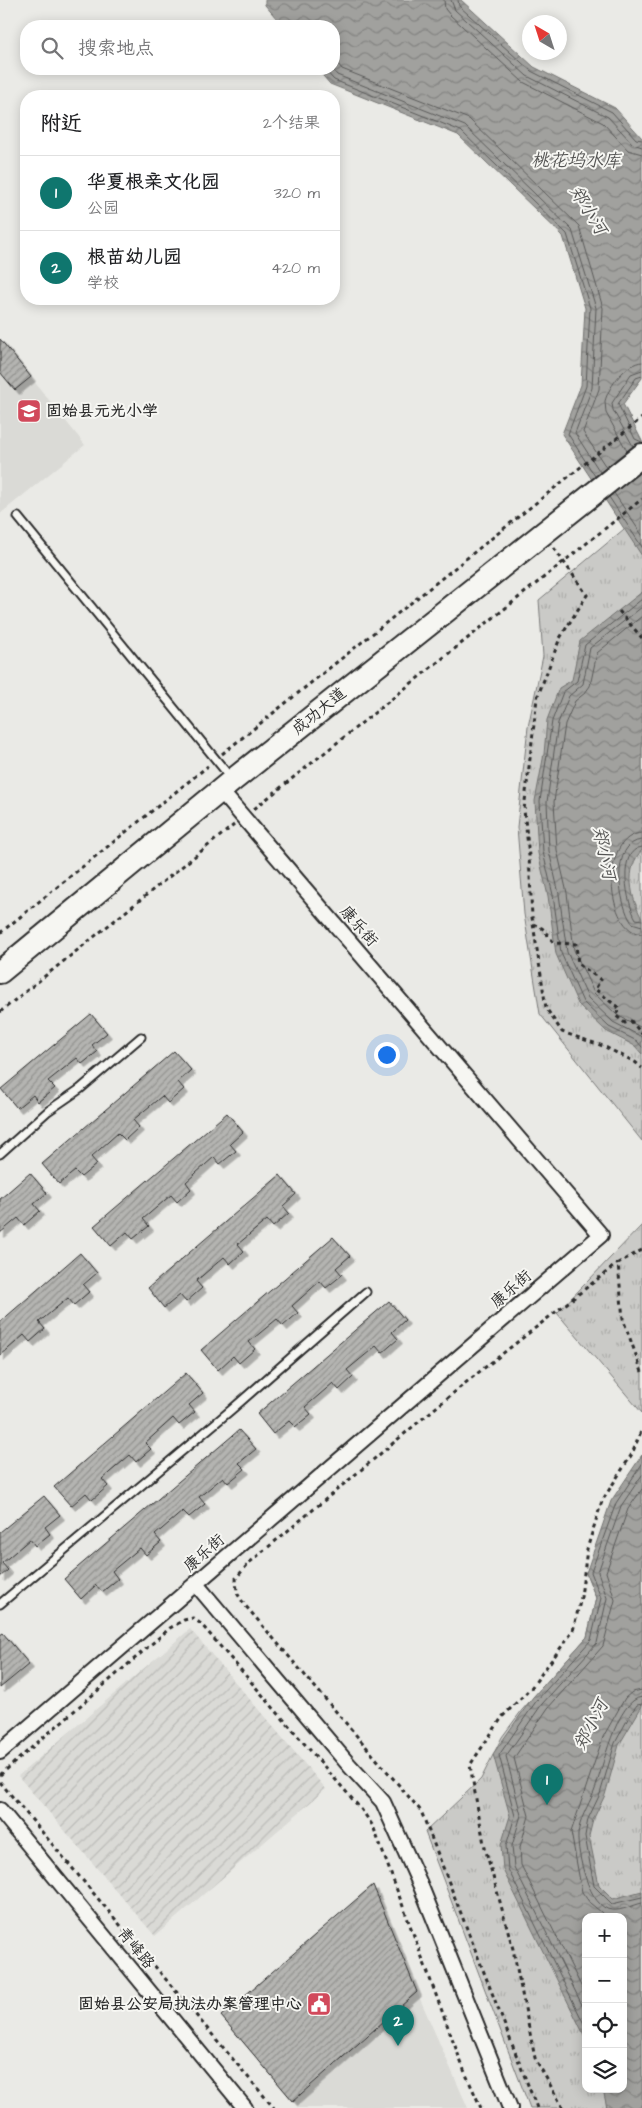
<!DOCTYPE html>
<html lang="zh">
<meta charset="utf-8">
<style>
body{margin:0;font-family:"Architects Daughter","LXGW WenKai TC",sans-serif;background:#f2f2f2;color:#202124}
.controls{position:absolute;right:15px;bottom:15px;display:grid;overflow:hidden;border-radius:10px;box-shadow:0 2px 12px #0003}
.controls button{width:45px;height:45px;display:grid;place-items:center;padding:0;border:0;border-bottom:1px solid #e0e0e0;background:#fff;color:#202124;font:25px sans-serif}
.compass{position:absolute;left:522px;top:15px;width:45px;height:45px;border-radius:50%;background:#fff;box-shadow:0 2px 12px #0003;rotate:321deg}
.you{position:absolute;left:386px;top:1054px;width:18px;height:18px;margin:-12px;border:4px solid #fff;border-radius:50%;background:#1a73e8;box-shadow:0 0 0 8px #1a73e833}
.badge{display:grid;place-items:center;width:32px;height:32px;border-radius:50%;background:#0f766e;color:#fff;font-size:16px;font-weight:700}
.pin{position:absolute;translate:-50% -41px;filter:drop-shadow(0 1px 2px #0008)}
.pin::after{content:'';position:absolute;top:26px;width:18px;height:15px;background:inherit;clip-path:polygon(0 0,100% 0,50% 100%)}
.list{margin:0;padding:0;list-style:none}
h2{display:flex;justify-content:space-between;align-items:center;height:65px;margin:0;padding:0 20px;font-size:21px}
h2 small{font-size:16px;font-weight:400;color:#757577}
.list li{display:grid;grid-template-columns:32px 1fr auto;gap:15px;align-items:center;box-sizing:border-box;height:75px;padding:0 20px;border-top:1px solid #e0e0e0}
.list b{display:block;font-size:19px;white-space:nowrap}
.list p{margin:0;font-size:16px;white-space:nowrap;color:#757577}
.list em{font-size:16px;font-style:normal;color:#757577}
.icon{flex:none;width:28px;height:28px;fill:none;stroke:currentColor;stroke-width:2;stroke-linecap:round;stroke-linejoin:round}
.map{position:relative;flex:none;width:642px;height:2108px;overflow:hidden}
.search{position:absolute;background:#fff;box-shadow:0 2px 12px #0003;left:20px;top:20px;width:320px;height:55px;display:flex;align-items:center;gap:12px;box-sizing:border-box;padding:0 18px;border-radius:20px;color:#757577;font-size:19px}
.panel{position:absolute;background:#fff;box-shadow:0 2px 12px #0003;left:20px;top:90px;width:320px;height:215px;border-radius:20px}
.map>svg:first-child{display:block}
.built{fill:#dadad6}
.industrial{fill:url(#industrial-furrows)}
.park{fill:url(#park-tufts);stroke:#7a7a79;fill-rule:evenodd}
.water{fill:url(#water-waves);stroke:#727270}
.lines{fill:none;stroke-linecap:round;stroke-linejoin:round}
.shore{stroke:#5a5a59;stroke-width:1}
.building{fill:url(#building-hatch);stroke:#2b2b2b;filter:url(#shadow)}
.service-casing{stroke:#2b2b2b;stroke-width:11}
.minor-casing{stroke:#2b2b2b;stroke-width:18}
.primary-casing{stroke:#2b2b2b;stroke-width:26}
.path{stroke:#2b2b2b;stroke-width:3;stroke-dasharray:4 4;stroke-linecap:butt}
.service{stroke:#f6f6f2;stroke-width:7}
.minor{stroke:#f6f6f2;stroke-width:14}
.primary{stroke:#f6f6f2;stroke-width:22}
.labels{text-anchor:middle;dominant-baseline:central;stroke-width:4;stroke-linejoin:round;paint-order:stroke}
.poi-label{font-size:16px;font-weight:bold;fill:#2b2b2b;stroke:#f6f6f2;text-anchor:start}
.street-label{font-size:16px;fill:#2b2b2b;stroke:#f6f6f2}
.water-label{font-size:18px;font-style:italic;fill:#545453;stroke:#f6f6f2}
</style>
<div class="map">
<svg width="642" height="2108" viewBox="0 0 642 2108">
<defs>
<pattern id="industrial-furrows" width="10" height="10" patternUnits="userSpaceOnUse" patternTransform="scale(1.25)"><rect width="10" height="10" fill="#dadad6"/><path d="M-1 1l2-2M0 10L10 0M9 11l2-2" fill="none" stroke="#bbbbb8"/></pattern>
<pattern id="park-tufts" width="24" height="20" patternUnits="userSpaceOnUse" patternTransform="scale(1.25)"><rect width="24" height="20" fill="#cacac7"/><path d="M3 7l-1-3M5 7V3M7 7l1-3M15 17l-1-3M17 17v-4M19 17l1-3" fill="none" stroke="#aeaeab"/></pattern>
<pattern id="water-waves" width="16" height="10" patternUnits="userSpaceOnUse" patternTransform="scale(1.25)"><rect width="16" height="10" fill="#a1a19e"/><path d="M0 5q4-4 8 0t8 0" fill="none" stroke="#838381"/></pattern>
<pattern id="building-hatch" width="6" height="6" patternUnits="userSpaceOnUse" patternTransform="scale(1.25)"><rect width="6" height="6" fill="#b4b4b1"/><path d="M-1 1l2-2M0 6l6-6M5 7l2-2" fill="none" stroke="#939390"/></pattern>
<filter id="shadow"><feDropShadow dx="4.5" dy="4.5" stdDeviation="0" flood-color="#0004"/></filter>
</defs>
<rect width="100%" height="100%" fill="#eaeae6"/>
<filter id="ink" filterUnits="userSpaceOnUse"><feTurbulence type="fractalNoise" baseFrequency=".02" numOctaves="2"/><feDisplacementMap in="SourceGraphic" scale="10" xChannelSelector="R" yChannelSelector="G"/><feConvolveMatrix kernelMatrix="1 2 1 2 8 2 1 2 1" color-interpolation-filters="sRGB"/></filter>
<g filter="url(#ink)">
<!-- built -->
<g class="built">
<polygon points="0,339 85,445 0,514"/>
<polygon points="417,1992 468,2108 298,2108 293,2101"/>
</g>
<!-- industrial -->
<polygon class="industrial" points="190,1629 326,1789 155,1936 18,1776"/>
<!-- park -->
<g class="park">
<polygon points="642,514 642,1141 540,1014 524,914 517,827 528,727 543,656 539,600"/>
<polygon points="642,1225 642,1413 557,1313"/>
<path d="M642,1455V2108H530L425,1832L481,1779L502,1737L522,1710L587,1637L596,1598L586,1573ZM586,1917H623V2089H586Z"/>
</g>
<!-- water -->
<g class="water">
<polygon points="265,0 461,0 534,67 615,108 642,138 642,378 623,404 642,441 642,556 562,434 581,385 585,308 563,236 458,135 330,84 317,69 334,69 334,26 283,26 265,5"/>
<path d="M642,592V850C624,869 631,898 642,919V1054L635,1046L606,1031L578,1004L556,954L548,896L538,853L535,801L544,754L547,720L559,688L572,680L580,641Z"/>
<polygon points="642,1455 642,1706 619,1745 605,1795 593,1820 589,1836 599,1885 613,1899 642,1891 642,2108 607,2108 603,2089 623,2089 623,1917 586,1917 586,2039 503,1870 501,1845 510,1816 493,1754 533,1697 587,1637 596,1598 586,1573 611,1501"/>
</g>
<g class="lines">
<!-- shore -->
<g class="shore">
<polyline points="444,0 445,9 450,15 523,82 603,123 628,150 642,154"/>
<polyline points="451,0 455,10 527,76 608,117 633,144 642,147"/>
<polyline points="458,0 459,6 531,71 612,112 636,139 642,140"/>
<polyline points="334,59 342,69 469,119 579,226 603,308 599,389 583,432 606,467"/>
<polyline points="324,69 334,80 461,131 567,234 590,308 586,386 568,434 595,476"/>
<polyline points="332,69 337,75 465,126 572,230 596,308 592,388 575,433 600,472"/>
<polyline points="642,376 636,378 618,404 635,439 642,442"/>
<polyline points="633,446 613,410 612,403 631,374 642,370"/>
<path d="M627,451L606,413L605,401C609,386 626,363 642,362"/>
<polyline points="614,493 642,535"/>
<polyline points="609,497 642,547"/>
<polyline points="642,599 585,645 577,681 563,692 552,721 540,801 543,852 553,895 561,953 583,1002 609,1027 637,1041 642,1047"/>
<polyline points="642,607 590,648 583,684 569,696 558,723 547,802 549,851 559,894 567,952 588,998 613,1022 642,1037"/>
<polyline points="642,616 597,653 590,686 585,693 575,701 565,724 554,802 557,850 567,893 574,950 594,993 617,1015 642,1028"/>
<path d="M642,833C598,835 606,933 642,934"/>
<path d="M642,840C609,842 619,906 632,923L642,926"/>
<path d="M642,847C616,850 627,904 636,919L642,920"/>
<path d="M642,1697C616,1699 602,1772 594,1792C588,1806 579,1820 578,1835C577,1853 589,1909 612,1910C622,1911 633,1905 642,1903"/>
<polyline points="642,1704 637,1705 631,1713 615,1743 600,1794 588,1819 585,1836 594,1886 612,1904 642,1897"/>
<polyline points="607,1917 590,1903 582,1892 571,1832 603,1737 625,1698 632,1692 642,1690"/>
<polyline points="586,1996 521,1865 520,1847 529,1816 514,1758 548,1708 603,1646 615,1600 606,1572 628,1509 642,1489"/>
<polyline points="586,2013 514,1867 512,1846 521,1815 506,1756 542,1704 597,1643 607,1598 598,1572 621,1506 642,1475"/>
<polyline points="586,2028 508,1869 506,1846 515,1816 499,1755 537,1700 591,1640 601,1598 591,1572 616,1503 642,1464"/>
</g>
</g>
<!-- building -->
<g class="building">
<polygon points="0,339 31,377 15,390 0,372"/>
<polygon points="91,1014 107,1033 92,1045 97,1052 82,1064 77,1058 48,1081 55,1088 38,1102 33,1095 17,1108 1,1089"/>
<polygon points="174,1051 191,1070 178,1082 184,1089 168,1103 162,1096 133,1120 139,1127 125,1140 118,1133 91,1157 97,1164 81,1177 75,1171 59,1184 42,1164"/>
<polygon points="227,1113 243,1132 230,1144 236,1151 220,1164 214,1157 186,1182 191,1189 177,1202 171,1195 143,1219 149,1226 133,1239 127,1232 111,1246 94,1226"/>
<polygon points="30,1173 47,1193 34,1204 40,1211 24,1225 18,1218 0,1233 0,1199"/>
<polygon points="280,1175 296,1194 283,1206 289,1213 273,1227 267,1220 238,1244 244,1251 230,1264 224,1257 196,1281 202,1288 186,1302 180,1295 164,1308 148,1288"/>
<polygon points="333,1237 350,1256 336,1268 342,1275 326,1288 320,1281 292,1306 298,1313 283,1326 277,1319 249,1342 255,1349 239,1363 233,1356 218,1370 201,1350"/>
<polygon points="80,1253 97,1273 83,1285 89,1292 74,1305 68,1298 39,1322 45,1329 30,1342 24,1335 0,1356 0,1322"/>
<polygon points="389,1301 405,1320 392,1332 398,1339 382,1353 376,1346 347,1370 353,1377 339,1390 333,1383 305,1407 311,1414 295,1427 289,1421 273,1434 257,1414"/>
<polygon points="186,1373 203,1393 189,1405 195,1412 179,1425 173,1418 145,1443 151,1449 136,1462 130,1455 102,1479 108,1486 92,1500 86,1493 71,1506 54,1487"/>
<polygon points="239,1430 256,1449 239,1463 245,1469 228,1483 223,1477 199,1497 205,1504 189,1517 183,1511 155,1535 161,1542 146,1555 140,1548 112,1571 118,1579 102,1592 96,1585 81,1599 64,1579"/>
<polygon points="44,1496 60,1515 45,1527 50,1534 35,1546 30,1539 2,1563 8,1570 0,1577 0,1532"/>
<polygon points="3,1633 29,1664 0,1688 0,1635"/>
<polygon points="373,1885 417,1992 293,2101 221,2016"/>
</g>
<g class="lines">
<defs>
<g id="service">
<polyline points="18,517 231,778"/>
<polyline points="0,1154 48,1111 80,1089 141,1037"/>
<polyline points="0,1604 231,1410 366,1292"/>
</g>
<g id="minor">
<polyline points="196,1584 349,1765 383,1802 420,1884 510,2108"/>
<polyline points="0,1752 601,1235 220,790"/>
<polyline points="0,1810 245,2108"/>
</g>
<polyline id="primary" points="0,972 233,780 642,455"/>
</defs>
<!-- service casing -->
<use href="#service" class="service-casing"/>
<!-- minor casing -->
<use href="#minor" class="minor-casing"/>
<!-- primary casing -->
<use href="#primary" class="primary-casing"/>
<!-- path -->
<g class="path">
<polyline points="554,548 587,595 560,638 537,698 524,810 529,856 532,917 546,1008 562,1032 603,1046 635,1062 642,1068"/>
<polyline points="619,611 642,638"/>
<polyline points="222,754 642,418"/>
<polyline points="254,809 642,499"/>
<polyline points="533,924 542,928 554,943 576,944 578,964 601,980 595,989 620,1009 615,1015 625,1023 631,1021 642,1034"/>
<polyline points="0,933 208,766"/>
<polyline points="0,1012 234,825"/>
<polyline points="642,1250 618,1263 623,1319 642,1372"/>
<polyline points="0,1775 170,1628 184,1620 193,1618 201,1624 361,1809 373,1826 464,2070 481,2108"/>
<polyline points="0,1782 274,2108"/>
<polyline points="537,2108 421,1811 244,1604 237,1593 236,1578 249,1563 469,1380 618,1263"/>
<polyline points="563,2108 535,2058 513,1949 484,1844 470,1765 503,1716 531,1688 573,1631 581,1597 587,1549 602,1501 632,1454 642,1429"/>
</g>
<!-- service -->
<use href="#service" class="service"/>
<!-- minor -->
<use href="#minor" class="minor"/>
<!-- primary -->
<use href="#primary" class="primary"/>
</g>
</g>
<!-- icons -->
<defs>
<symbol id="school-square" viewBox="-11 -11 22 22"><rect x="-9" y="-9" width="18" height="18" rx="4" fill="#d1495b" stroke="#f6f6f2"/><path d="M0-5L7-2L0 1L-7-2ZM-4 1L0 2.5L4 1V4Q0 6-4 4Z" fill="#fff"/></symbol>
<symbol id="civic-square" viewBox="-11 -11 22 22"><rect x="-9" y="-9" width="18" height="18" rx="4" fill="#d1495b" stroke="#f6f6f2"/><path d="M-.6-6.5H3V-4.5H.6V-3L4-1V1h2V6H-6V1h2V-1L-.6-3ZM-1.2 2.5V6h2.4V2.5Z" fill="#fff"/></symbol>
</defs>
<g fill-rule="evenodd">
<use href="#school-square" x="15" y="397" width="28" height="28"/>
<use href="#civic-square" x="305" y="1990" width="28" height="28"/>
</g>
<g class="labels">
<!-- poi labels -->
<g class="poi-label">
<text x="46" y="411">固始县元光小学</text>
<text x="302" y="2004" text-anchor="end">固始县公安局执法办案管理中心</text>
</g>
<!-- street labels -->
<g class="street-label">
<text transform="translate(319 711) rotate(-39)">成功大道</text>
<text transform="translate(359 926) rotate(49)">康乐街</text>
<text transform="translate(511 1289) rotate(-41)">康乐街</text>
<text transform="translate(204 1553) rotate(-41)">康乐街</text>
<text transform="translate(136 1948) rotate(51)">青峰路</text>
</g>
<!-- water labels -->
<g class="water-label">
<text x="576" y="160">桃花坞水库</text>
<text transform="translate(588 210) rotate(58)">郑小河</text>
<text transform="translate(604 853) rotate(78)">郑小河</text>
<text transform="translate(591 1725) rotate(-63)">郑小河</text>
</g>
</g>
</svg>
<div class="controls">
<button>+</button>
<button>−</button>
<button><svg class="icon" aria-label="locate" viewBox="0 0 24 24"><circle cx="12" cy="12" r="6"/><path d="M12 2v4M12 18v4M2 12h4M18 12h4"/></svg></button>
<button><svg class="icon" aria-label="layers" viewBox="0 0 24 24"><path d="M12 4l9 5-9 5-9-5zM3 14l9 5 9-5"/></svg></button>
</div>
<svg class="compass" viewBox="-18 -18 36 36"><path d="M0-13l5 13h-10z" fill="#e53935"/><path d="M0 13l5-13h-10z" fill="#757577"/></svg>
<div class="you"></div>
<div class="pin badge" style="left:547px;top:1805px">1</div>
<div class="pin badge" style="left:398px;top:2046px">2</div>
<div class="search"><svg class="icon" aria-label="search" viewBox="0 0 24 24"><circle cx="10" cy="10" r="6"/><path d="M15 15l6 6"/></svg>搜索地点</div>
<section class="panel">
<h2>附近<small>2个结果</small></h2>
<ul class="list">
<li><span class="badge">1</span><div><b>华夏根亲文化园</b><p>公园</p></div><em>320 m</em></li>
<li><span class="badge">2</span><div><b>根苗幼儿园</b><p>学校</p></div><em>420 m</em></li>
</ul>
</section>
</div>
